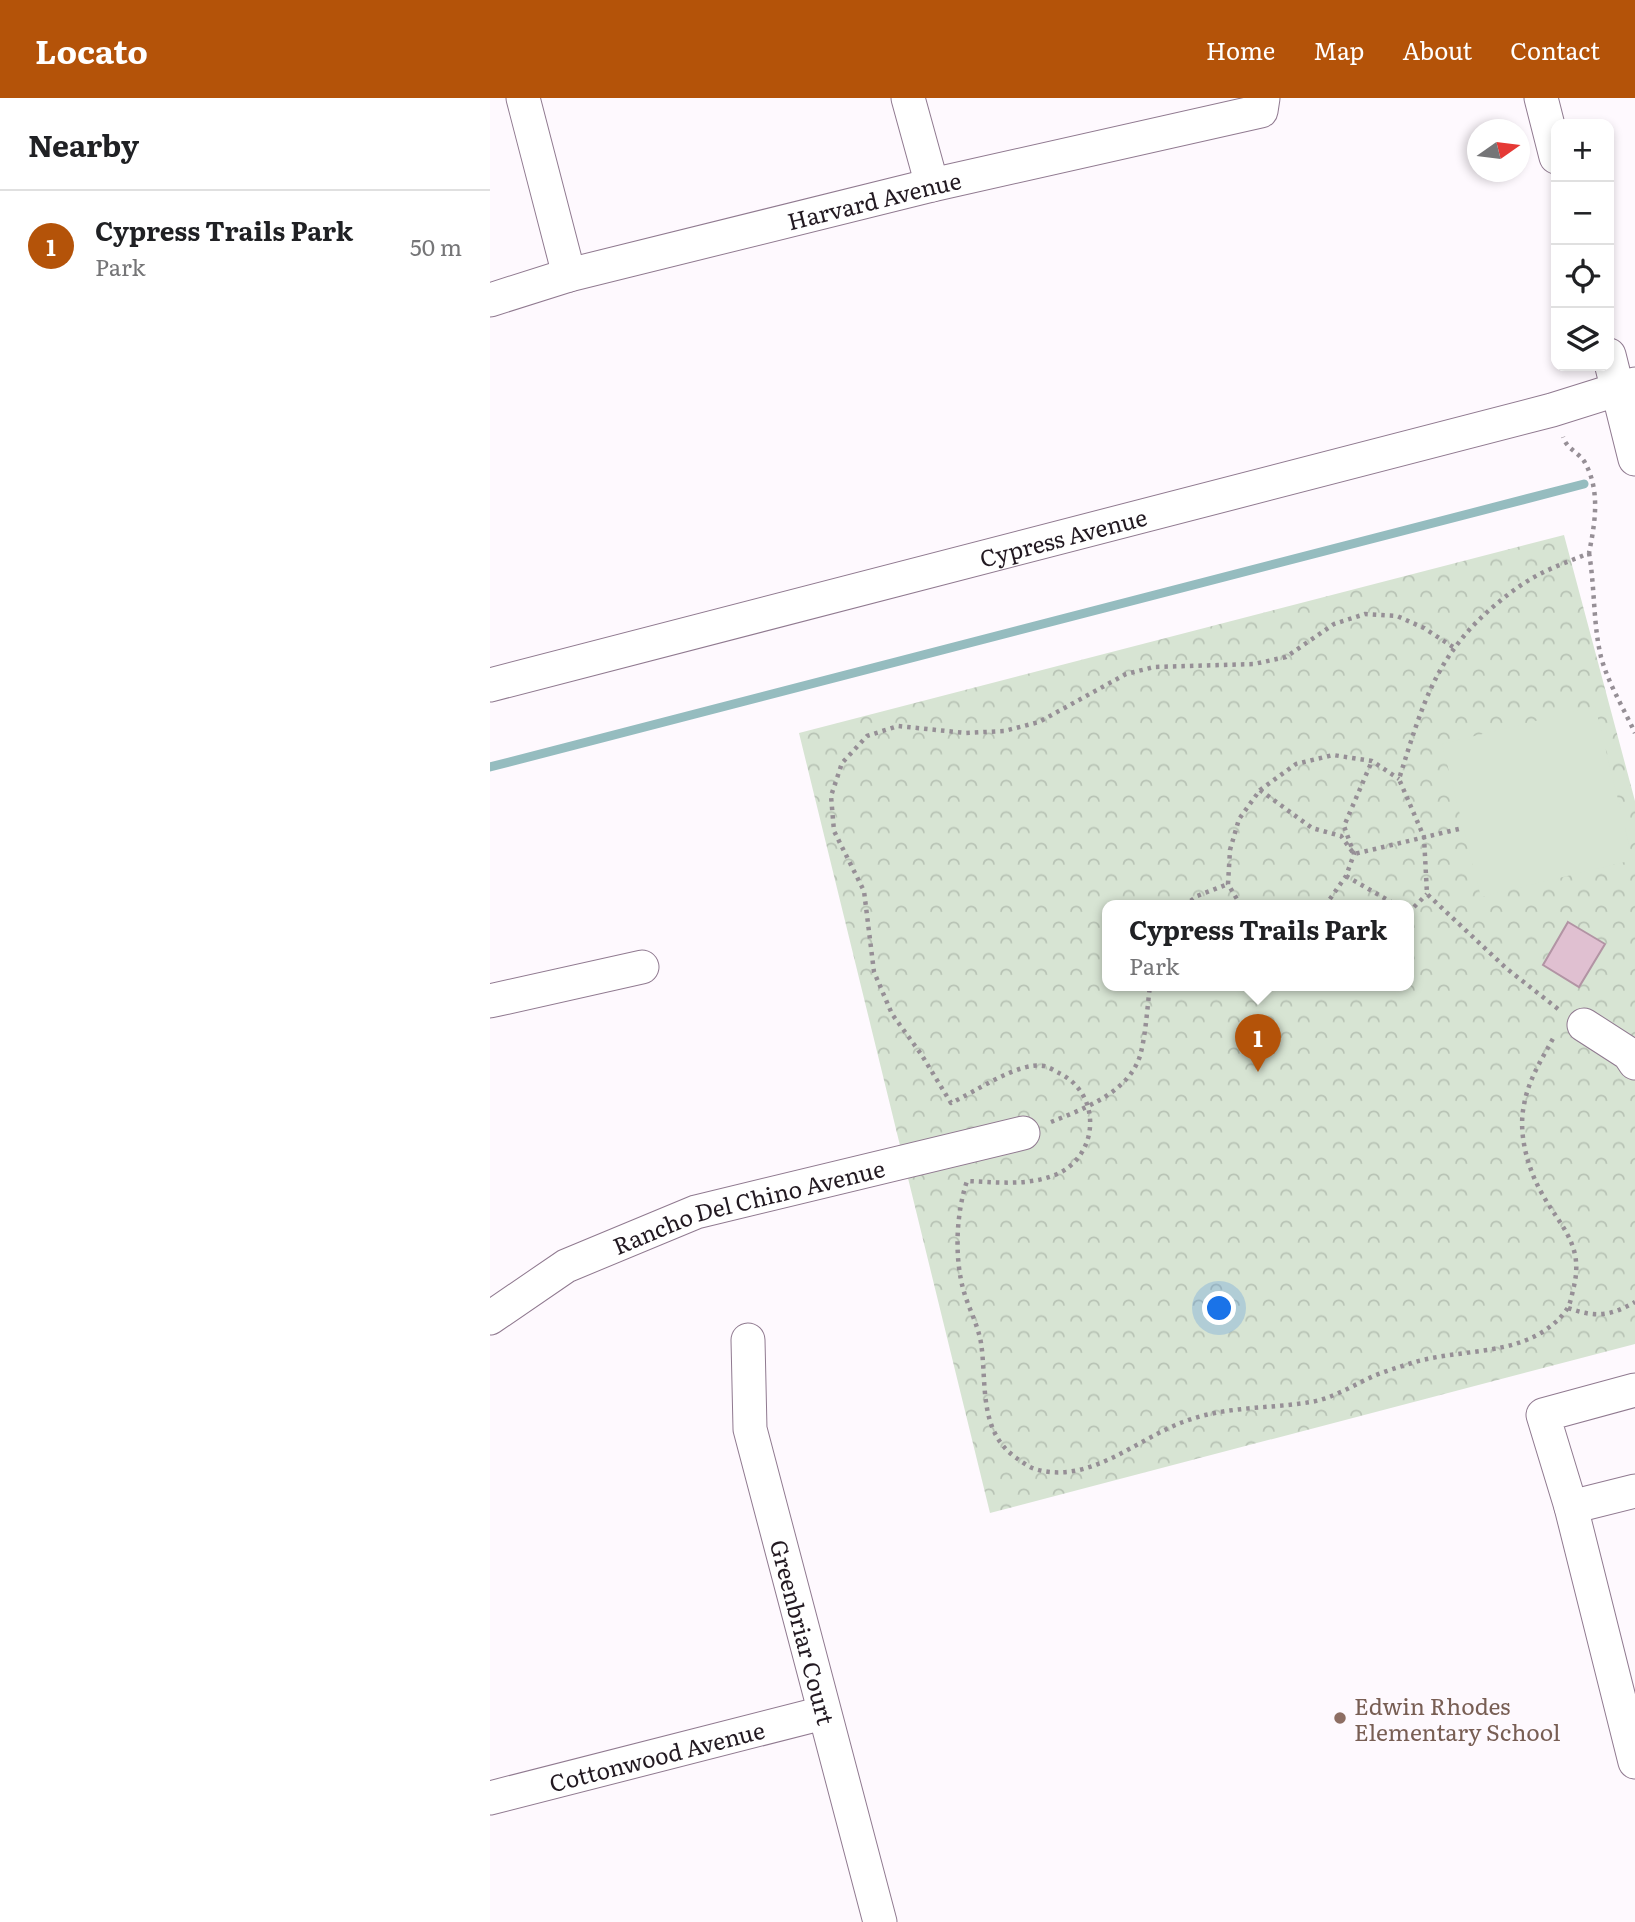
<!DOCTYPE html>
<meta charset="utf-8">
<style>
body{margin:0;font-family:Literata,serif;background:#f2f2f2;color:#202124}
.controls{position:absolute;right:21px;top:21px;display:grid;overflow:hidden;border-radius:14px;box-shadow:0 4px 10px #0003}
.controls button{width:63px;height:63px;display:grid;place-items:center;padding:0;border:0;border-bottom:2px solid #e0e0e0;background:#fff;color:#202124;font:35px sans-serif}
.compass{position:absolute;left:977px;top:21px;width:63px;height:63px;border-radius:50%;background:#fff;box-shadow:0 4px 10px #0003;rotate:76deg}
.you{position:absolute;left:730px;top:1211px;width:24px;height:24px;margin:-18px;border:5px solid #fff;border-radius:50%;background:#1a73e8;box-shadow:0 0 0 10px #1a73e833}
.badge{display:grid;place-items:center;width:46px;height:46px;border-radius:50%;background:#b45309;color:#fff;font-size:23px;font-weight:700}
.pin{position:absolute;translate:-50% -58px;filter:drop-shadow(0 2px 4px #0008)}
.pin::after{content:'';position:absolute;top:37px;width:24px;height:21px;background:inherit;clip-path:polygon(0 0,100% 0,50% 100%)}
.popup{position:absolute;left:612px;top:802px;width:312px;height:91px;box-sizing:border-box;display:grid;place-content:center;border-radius:14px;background:#fff;filter:drop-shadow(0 2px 5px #0005);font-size:23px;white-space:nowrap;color:#757577}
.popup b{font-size:26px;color:#202124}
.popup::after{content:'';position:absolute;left:50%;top:100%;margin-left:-14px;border:14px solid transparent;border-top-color:#fff}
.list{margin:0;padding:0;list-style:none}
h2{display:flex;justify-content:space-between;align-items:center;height:91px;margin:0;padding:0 28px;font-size:30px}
h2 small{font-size:23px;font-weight:400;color:#757577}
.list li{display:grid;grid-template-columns:46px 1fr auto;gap:21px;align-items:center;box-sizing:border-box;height:112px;padding:0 28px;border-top:2px solid #e0e0e0}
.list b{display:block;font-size:26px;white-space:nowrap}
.list p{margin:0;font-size:23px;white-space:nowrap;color:#757577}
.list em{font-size:23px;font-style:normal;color:#757577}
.icon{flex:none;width:38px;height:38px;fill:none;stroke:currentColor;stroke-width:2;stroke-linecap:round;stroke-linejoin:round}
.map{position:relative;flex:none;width:1145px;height:1824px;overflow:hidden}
header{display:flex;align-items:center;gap:42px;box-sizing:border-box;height:98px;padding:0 35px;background:#b45309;color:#fff}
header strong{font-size:33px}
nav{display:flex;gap:38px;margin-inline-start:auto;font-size:24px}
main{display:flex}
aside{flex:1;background:#fff}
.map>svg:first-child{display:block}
.forest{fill:url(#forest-crowns);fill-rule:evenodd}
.garden{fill:#d7e4d3}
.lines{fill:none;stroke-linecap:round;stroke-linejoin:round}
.stream{stroke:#95bcbf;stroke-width:9}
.building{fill:#e0c0d1;stroke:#b294a4;stroke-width:2}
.minor-casing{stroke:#907a90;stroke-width:35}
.path{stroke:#968f96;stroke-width:4.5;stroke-dasharray:3.5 5;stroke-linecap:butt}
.minor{stroke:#fff;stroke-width:33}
.education-dot{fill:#8d6e63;stroke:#fef9fe;stroke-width:2.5}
.labels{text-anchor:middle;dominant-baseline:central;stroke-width:5;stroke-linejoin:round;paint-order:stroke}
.street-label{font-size:23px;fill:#221921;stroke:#fef9fe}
.education-label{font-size:23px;fill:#785e54;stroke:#fef9fe;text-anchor:start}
</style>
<header>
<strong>Locato</strong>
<nav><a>Home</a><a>Map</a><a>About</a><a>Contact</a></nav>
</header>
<main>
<aside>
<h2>Nearby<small></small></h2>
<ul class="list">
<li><span class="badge">1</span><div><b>Cypress Trails Park</b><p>Park</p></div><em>50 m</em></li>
</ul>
</aside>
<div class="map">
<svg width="1145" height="1824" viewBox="0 0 1145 1824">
<defs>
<pattern id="forest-crowns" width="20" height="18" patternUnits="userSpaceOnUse" patternTransform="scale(1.75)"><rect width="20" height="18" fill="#d7e4d3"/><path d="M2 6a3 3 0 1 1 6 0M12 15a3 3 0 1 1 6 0" fill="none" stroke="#b8c3b5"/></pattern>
</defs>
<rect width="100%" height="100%" fill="#fef9fe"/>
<!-- forest -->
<path class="forest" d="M1074,437L1145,703V1246L500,1415L309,635ZM618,808H918V888H618Z"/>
<!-- garden -->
<polygon class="garden" points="1105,608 1143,762 991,799 952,646"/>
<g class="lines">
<!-- stream -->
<polyline class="stream" points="0,669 1094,386"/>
</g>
<!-- building -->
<polygon class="building" points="1078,824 1115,846 1089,889 1053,867"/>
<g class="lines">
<defs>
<g id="minor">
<polyline points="33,0 79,177"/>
<polyline points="418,0 442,87"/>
<polyline points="1051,0 1066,59"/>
<path id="s1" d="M0,202L79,177L442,87L771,13L773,0"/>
<polyline points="1119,257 1145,361"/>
<path id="s2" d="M0,587L1062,312L1145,286"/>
<polyline points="0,903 152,869"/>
<polyline points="1094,927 1139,956 1145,965"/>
<path id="s3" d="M0,1220L76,1168L206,1114L533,1035"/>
<path id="s4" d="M258,1242L260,1331L390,1824"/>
<polyline points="1145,1292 1053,1317 1081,1409 1145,1393"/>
<polyline points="1081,1409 1145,1664"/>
<path id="s5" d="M0,1700L333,1615"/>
</g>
</defs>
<!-- minor casing -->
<use href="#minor" class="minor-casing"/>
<!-- path -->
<g class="path">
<path d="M1099,455C1105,490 1103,526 1111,559C1118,585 1134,611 1145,635"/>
<path d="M963,549L934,530L907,518L875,516L844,526L796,559L764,566L664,569L636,576L549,624L514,633L476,635L408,628L377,638L352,665L341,698L344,733L374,793L384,874L402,916L431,956L461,1005C485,994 529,963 554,968C559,969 565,973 569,975C614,997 609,1062 562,1078C535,1088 505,1084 477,1083C466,1116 464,1160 474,1194C479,1211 488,1227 491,1245C497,1284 488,1332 525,1359C531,1363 538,1369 545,1371C599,1387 645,1342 693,1324C734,1308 778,1311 821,1304C844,1300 865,1286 886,1277C899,1272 912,1268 925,1264C963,1253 1006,1256 1041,1240C1055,1234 1069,1223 1077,1211C1081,1205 1082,1195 1084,1188C1094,1145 1069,1128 1050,1092C1037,1068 1028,1034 1034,1007C1038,982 1053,959 1065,937"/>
<polyline points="770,692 822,730 851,738 864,756 973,730"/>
<polyline points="856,778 908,808"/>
<polyline points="694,808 707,798 738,786"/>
<polyline points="751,808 738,786 740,752 749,721 770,692 806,666 843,657 882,663 909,681"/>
<polyline points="835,808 856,778 864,756 854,728 882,663"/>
<polyline points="918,815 937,796"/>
<path d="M1068,911L1016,870L937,796L934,739L909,681C933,605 946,555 1010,503C1022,493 1036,483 1050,476C1065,468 1083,462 1099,455C1105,425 1111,392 1094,363C1088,354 1077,351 1073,339"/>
<path d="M561,1024C593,1011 638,995 650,958C656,936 657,911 660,888"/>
<path d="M1078,1210C1106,1220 1120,1218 1145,1204"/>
</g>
<!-- minor -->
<use href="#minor" class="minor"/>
</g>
<!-- markers -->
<circle class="education-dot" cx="850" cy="1620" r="7"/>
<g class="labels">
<!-- street labels -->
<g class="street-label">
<text stroke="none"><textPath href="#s1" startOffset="397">Harvard Avenue</textPath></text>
<text stroke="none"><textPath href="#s2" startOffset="592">Cypress Avenue</textPath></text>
<text stroke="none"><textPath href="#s3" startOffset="285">Rancho Del Chino Avenue</textPath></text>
<text stroke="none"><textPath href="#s4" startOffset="299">Greenbriar Court</textPath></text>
<text stroke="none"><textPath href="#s5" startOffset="172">Cottonwood Avenue</textPath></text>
</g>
<!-- education labels -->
<g class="education-label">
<text x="864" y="1607">Edwin Rhodes<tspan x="864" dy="26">Elementary School</tspan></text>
</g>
</g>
</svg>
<div class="controls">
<button>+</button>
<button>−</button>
<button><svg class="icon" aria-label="locate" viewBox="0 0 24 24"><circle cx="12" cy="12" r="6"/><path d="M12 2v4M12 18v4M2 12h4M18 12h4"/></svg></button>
<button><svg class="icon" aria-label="layers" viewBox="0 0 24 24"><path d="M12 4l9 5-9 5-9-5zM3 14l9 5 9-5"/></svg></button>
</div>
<svg class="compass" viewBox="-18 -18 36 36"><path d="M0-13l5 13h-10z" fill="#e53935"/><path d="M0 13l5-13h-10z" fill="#757577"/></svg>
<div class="you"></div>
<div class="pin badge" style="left:768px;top:974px">1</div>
<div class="popup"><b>Cypress Trails Park</b>Park</div>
</div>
</main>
